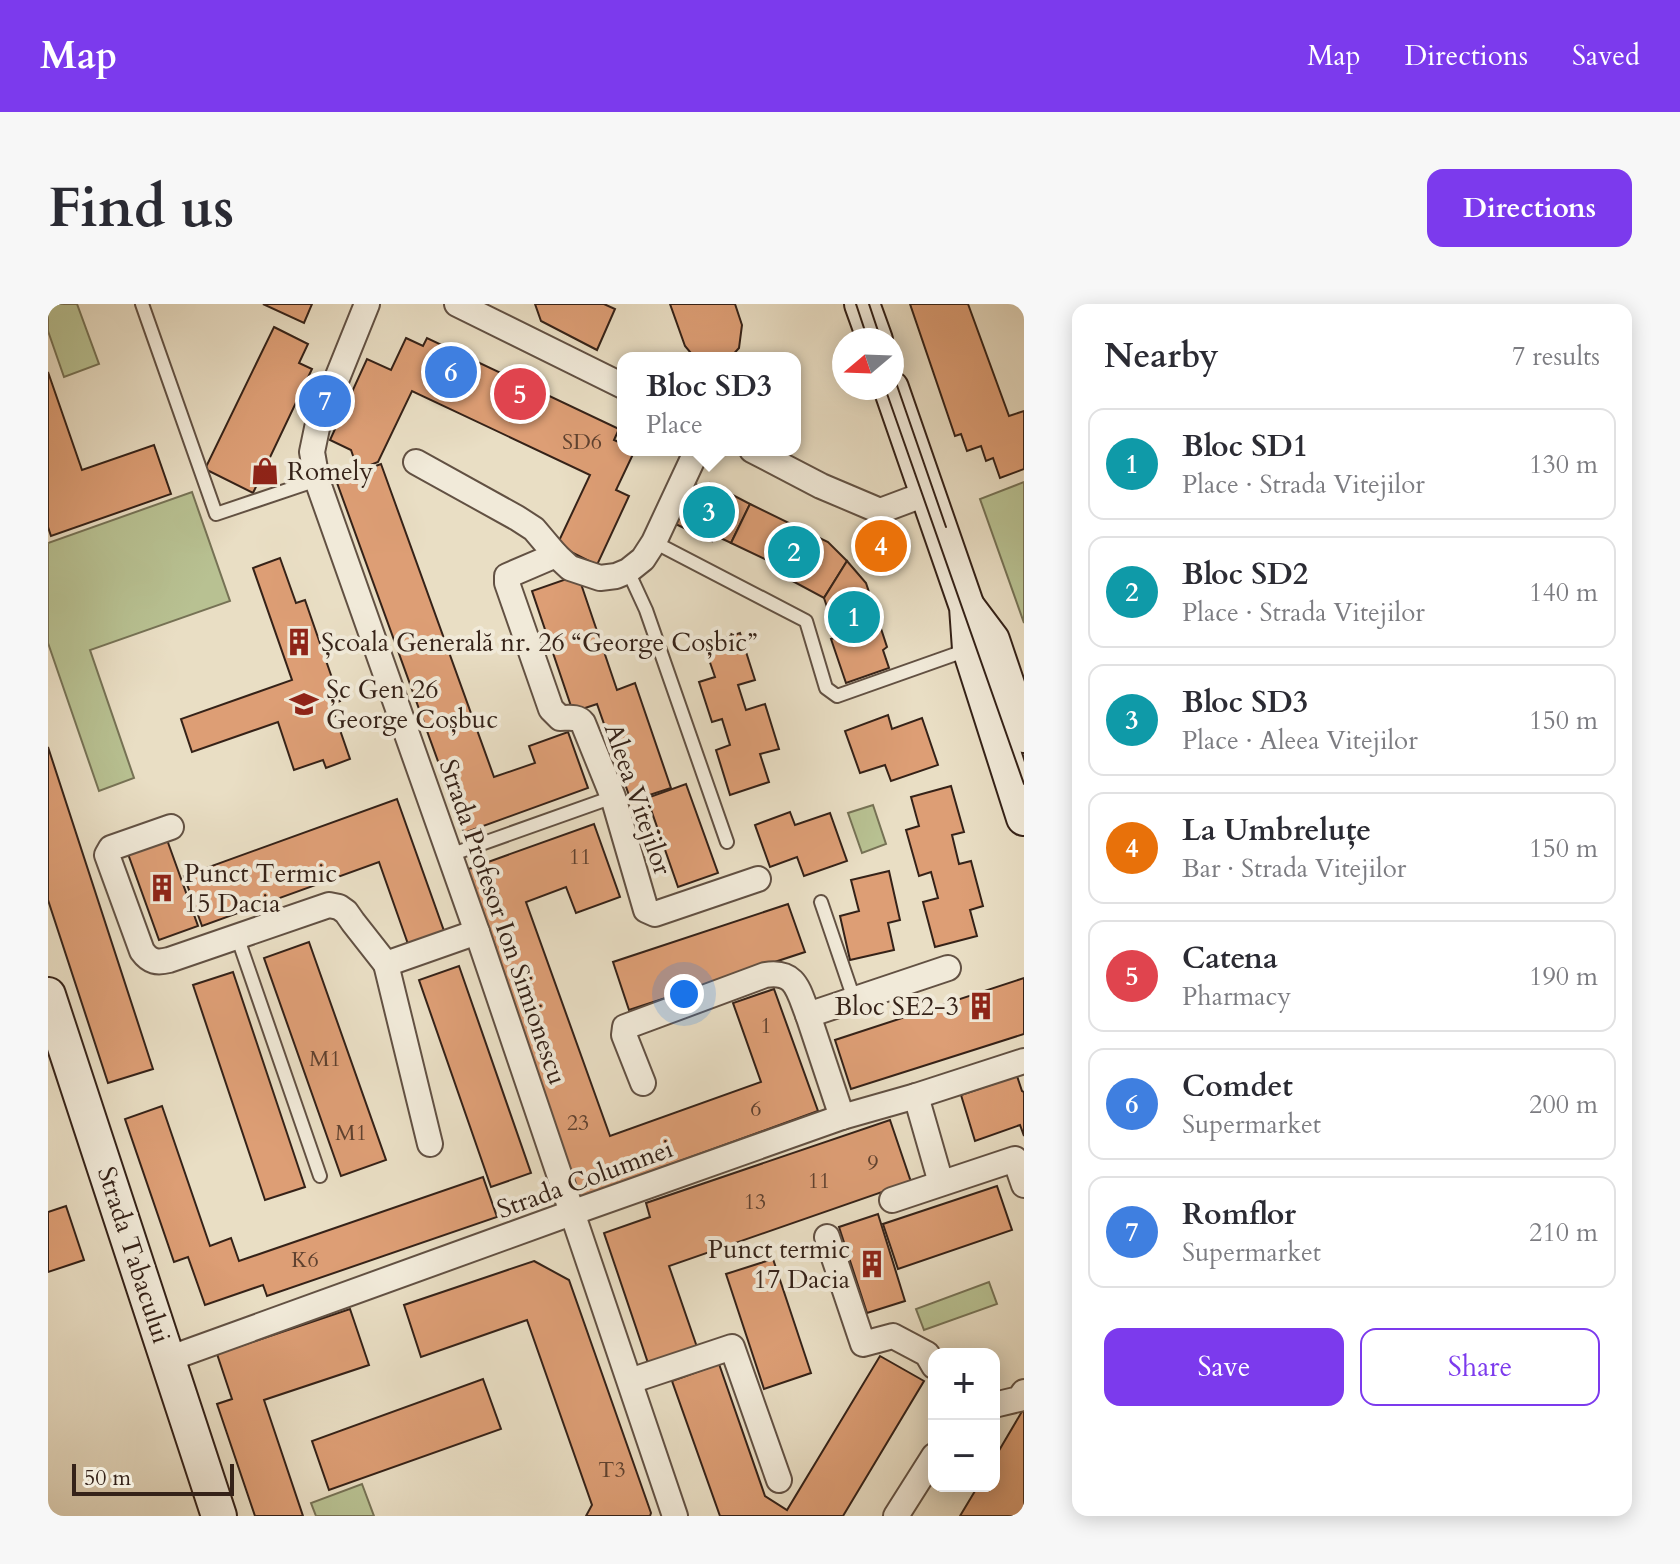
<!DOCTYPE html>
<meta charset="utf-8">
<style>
body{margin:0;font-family:Cardo,serif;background:#f7f7f7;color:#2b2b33}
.controls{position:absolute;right:24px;bottom:24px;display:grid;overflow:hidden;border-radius:16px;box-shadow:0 4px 20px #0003}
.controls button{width:72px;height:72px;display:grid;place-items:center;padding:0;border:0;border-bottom:2px solid #e1e1e2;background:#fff;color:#2b2b33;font:40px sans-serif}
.compass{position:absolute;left:784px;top:24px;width:72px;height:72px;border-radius:50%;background:#fff;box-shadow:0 4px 20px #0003;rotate:251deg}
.scale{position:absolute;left:24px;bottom:20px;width:162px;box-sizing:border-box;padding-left:8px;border:4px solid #352218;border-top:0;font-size:22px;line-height:28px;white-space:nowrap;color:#352218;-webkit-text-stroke:6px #f1ead9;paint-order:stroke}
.you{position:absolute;left:636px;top:690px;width:28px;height:28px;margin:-20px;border:6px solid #fff;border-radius:50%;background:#1a73e8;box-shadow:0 0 0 12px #1a73e833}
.badge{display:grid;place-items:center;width:52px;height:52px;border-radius:50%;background:#7c3aed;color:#fff;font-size:26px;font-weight:700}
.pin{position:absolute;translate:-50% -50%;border:4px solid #fff;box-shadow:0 2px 8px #0006}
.popup{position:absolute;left:569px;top:48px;width:184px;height:104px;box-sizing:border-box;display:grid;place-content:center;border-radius:16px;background:#fff;filter:drop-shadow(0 2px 6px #0005);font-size:26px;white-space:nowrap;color:#7c7c81}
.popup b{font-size:30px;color:#2b2b33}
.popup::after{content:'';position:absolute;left:50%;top:100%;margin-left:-16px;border:16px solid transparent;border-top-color:#fff}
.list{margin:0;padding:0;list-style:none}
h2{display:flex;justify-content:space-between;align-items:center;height:104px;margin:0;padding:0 32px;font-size:34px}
h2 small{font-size:26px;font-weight:400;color:#7c7c81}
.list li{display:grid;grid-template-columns:52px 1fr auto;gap:24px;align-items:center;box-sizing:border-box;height:112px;margin:0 16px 16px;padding:0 16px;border:2px solid #e1e1e2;border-radius:16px}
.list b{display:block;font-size:30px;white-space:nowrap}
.list p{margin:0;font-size:26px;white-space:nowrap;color:#7c7c81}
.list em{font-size:26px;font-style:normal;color:#7c7c81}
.actions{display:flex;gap:16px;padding:24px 32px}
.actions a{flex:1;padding:18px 0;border:2px solid #7c3aed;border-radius:16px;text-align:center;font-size:28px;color:#7c3aed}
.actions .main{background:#7c3aed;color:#fff}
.map{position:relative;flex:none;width:976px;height:1212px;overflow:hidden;border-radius:16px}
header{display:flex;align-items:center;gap:48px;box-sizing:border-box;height:112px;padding:0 40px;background:#7c3aed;color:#fff}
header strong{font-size:38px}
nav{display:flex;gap:44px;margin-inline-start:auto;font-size:28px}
.intro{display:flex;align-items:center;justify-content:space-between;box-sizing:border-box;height:192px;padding:0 48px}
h1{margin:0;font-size:56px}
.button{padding:20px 36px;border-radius:16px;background:#7c3aed;color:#fff;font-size:28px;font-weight:700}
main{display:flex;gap:48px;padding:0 48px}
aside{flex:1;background:#fff;border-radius:16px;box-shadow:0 4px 20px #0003}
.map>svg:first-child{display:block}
.green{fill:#b8c192;stroke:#767255;stroke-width:2}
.building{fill:#dd9e75;stroke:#352218;stroke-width:2}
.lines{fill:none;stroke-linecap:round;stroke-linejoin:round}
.lane-casing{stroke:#625143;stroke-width:16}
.street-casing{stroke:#625143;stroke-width:28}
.secondary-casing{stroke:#352218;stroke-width:38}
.lane{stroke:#f1ead9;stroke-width:12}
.street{stroke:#f1ead9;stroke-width:24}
.secondary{stroke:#f1ead9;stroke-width:34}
.tram{stroke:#352218;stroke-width:2}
.labels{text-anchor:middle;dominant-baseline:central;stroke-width:8;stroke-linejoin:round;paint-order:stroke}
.number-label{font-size:22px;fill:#5f412f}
.poi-label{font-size:26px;fill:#352218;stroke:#f1ead9;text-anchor:start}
.street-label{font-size:26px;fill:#352218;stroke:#f1ead9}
</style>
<header>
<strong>Map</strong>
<nav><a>Map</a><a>Directions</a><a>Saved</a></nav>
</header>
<div class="intro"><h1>Find us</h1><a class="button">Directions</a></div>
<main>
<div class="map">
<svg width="976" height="1212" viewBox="0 0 976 1212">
<rect width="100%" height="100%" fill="#e9dec4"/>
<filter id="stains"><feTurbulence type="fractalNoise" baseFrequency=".0025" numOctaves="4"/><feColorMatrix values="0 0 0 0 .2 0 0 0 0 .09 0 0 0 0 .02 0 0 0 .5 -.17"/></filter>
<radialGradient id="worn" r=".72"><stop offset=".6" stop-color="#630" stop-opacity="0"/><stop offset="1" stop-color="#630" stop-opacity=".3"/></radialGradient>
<!-- green -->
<g class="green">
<polygon points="10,0 29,0 51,60 16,73 0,27 0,3"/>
<polygon points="976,178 976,319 932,195"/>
<polygon points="144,188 182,297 42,346 86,474 51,487 0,339 0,239"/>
<polygon points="825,501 838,540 814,549 800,509"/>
<polygon points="941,978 949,1000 876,1026 868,1005"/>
<polygon points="314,1180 326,1212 268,1212 263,1199"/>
</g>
<!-- building -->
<g class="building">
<polygon points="215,0 264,0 256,19"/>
<polygon points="487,0 556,0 567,5 549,46 493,17"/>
<polygon points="622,0 687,0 694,21 691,44 682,54 647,54 637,42"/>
<polygon points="862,0 920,0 961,112 976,107 976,165 952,174 945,154 938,157 933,142 919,147 913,130 907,132"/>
<polygon points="226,23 260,40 251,59 264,65 205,189 157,165"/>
<polygon points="358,34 375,42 379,34 571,125 566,136 575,140 575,146 587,146 568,186 581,192 549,261 509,241 542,171 364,87 330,158 310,166 303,146 282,136 319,55 343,66"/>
<polygon points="0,68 34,166 106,141 123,190 3,232 0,223"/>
<polygon points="333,160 446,473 487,459 481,442 520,428 540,484 416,529 288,176"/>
<polygon points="640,177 659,185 662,179 702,200 683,239 666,231 664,237 621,217"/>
<polygon points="702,200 780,238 799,257 776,294 737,273 740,266 683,239"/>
<polygon points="232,254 248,299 257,296 292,397 283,400 302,455 278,464 275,456 246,466 230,418 144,448 133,415 244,376 205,264"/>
<polygon points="799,257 818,279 839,343 835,346 841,364 798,379 783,335 789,333 776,294"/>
<polygon points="530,271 569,386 587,379 623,484 583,497 549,400 525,408 484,287"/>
<polygon points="692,329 707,376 690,381 698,406 717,400 731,445 712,450 721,478 682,491 668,446 682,441 674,415 664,418 651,378 667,373 656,341"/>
<polygon points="840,411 844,425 874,414 890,461 843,477 837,461 812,469 797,427"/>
<polygon points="0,443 105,765 60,779 0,596"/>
<polygon points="638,480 670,569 630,583 599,494"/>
<polygon points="903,482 916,528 904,531 911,560 923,557 935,602 922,606 929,632 887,643 875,598 890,594 883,568 871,572 858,526 871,522 863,493"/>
<polygon points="349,495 396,627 360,640 331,558 154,622 136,572"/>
<polygon points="742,508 747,521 782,509 799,557 756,572 749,553 722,563 707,521"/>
<polygon points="546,520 572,593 528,609 518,583 478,598 562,832 713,778 685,699 726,685 770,807 530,894 412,568"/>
<polygon points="118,533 150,622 111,636 79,547"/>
<polygon points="841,567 852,616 840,619 846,646 802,656 792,612 811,607 803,576"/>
<polygon points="740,600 757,648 581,706 565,658"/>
<polygon points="261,638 338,856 293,872 216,654"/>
<polygon points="411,662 483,869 443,883 371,676"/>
<polygon points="185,668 257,883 217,896 145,681"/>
<polygon points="976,674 976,730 803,785 787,736"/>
<polygon points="969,772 974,787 976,788 976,832 972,821 927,837 913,791"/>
<polygon points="114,802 162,942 183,934 191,957 435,873 449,913 219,992 215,981 157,1001 140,953 126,958 77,815"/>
<polygon points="842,816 863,878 621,962 649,1043 600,1059 556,929 602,913 598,899"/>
<polygon points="949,882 964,926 850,965 835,920"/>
<polygon points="18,902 36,956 0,968 0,908"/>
<polygon points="830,910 857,997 819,1009 791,923"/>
<polygon points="725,955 763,1069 716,1085 678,970"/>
<polygon points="486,957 521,976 603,1209 602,1212 538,1212 544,1201 479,1016 373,1053 356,1001"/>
<polygon points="302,1005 321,1061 216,1096 255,1212 207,1212 169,1100 184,1095 169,1050"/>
<polygon points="832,1052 876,1077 795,1212 672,1212 624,1077 671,1060 717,1192 739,1206"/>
<polygon points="435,1075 453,1125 281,1186 264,1137"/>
<polygon points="976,1104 976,1203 971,1212 912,1212 930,1182 946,1182 946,1155"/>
</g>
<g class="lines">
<defs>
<g id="lane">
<polyline points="94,0 168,210 269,176"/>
<polyline points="606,238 758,317 778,384 789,392 919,346"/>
<polyline points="580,267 598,306 679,538"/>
<polyline points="402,551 565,493"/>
<polyline points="773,598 806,695"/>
<polyline points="189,632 272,872"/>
</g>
<g id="street">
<polyline points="319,0 269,124 264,148 269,176 429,628 627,1212"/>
<polyline points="409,0 575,82"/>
<polyline points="704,146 773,182 832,207 880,189"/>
<polyline points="368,158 469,214 486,225 508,251 522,264 552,274 568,272 580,267 595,255 606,238 649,146"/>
<path d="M508,251L459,272V279L503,405L512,414C520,414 530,412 535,419L565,493L598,606L607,610L710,575"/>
<path d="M123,523L63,544L59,551L94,647C102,658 109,659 121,656L281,601L291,603L298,608L305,618L338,660L429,628"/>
<polyline points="338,660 382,840"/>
<polyline points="760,711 794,813"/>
<path d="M595,779L576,731L577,723L717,671C748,666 750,686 760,711L900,664"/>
<polyline points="868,792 893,879"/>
<polyline points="844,896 967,855 976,881"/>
<polyline points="779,933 815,1040 845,1032 879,1050 886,1062"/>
<polyline points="120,1055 526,908 794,813 868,792 976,757"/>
<polyline points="582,1077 684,1043 731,1176"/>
<polyline points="946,1101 971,1095 976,1088"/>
<polyline points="848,1212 886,1152"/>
</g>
<g id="secondary">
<polyline points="814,0 827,36"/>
<polyline points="843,84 919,303 922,345 976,514"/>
<polyline points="920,304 944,336 976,431"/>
<polyline points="0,691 171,1212"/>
</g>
</defs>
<!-- lane casing -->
<use href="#lane" class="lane-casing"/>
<!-- street casing -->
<use href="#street" class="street-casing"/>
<!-- secondary casing -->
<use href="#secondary" class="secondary-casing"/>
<!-- lane -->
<use href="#lane" class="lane"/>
<!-- street -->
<use href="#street" class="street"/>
<!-- secondary -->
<use href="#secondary" class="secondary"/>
<!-- tram -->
<g class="tram">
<polyline points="808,0 820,36"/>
<polyline points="821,0 833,36"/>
<polyline points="844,67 898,223"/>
<polyline points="837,84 976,480"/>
</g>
</g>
<!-- icons -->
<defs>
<symbol id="shop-bare" viewBox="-9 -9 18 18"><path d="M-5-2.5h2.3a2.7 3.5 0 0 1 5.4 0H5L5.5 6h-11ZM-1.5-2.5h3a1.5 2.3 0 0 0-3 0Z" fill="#8f2418" stroke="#f1ead9" stroke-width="2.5" paint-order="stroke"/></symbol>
<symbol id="building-bare" viewBox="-9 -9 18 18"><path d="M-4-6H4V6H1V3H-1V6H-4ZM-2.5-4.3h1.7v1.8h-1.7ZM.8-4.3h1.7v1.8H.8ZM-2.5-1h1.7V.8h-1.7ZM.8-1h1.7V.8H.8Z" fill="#8f2418" stroke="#f1ead9" stroke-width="2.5" paint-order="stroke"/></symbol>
<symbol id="school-bare" viewBox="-9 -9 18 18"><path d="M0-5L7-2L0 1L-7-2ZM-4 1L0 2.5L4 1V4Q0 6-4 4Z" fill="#8f2418" stroke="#f1ead9" stroke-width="2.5" paint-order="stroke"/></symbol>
</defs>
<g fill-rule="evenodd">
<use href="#shop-bare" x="197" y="147" width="40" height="40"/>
<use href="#building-bare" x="231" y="318" width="40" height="40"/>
<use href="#school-bare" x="236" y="380" width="40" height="40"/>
<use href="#building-bare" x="94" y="564" width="40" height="40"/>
<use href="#building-bare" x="913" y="682" width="40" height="40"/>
<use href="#building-bare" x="804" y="940" width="40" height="40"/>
</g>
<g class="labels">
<!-- number labels -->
<g class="number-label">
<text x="534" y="138">SD6</text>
<text x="532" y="553">11</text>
<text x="718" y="722">1</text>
<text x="277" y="755">M1</text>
<text x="708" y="805">6</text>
<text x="530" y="819">23</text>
<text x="303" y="829">M1</text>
<text x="825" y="859">9</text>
<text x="771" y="877">11</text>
<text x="707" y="898">13</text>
<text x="257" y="956">K6</text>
<text x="564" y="1166">T3</text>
</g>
<!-- poi labels -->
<g class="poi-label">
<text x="239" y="167">Romely</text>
<text x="273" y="338">Școala Generală nr. 26 “George Coșbic”</text>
<text x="278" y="385">Șc Gen 26<tspan x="278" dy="30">George Coșbuc</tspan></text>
<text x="136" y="569">Punct Termic<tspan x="136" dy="30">15 Dacia</tspan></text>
<text x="911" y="702" text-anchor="end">Bloc SE2-3</text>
<text x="802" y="945" text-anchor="end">Punct termic<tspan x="802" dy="30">17 Dacia</tspan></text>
</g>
<!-- street labels -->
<g class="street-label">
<text transform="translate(590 495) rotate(71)">Aleea Vitejilor</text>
<text transform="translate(455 618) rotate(71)">Strada Profesor Ion Simionescu</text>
<text transform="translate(537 875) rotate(-20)">Strada Columnei</text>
<text transform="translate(86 951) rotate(72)">Strada Tabacului</text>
</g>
</g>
<rect width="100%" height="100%" filter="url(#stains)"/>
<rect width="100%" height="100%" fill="url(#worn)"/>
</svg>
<div class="controls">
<button>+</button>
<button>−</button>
</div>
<svg class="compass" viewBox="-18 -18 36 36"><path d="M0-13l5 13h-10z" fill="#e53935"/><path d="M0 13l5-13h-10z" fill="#7c7c81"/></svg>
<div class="scale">50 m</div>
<div class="you"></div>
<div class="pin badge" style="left:806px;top:313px;background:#0f9aa8">1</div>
<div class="pin badge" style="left:746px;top:248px;background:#0f9aa8">2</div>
<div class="pin badge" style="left:661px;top:208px;background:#0f9aa8">3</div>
<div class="popup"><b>Bloc SD3</b>Place</div>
<div class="pin badge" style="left:833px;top:242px;background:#e8710a">4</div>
<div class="pin badge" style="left:472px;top:90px;background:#e0444e">5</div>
<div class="pin badge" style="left:403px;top:68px;background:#3f7fe0">6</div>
<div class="pin badge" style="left:277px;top:97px;background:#3f7fe0">7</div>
</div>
<aside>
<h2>Nearby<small>7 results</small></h2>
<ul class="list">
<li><span class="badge" style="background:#0f9aa8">1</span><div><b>Bloc SD1</b><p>Place · Strada Vitejilor</p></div><em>130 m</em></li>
<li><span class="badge" style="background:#0f9aa8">2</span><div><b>Bloc SD2</b><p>Place · Strada Vitejilor</p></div><em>140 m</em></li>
<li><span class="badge" style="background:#0f9aa8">3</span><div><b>Bloc SD3</b><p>Place · Aleea Vitejilor</p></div><em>150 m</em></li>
<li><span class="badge" style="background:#e8710a">4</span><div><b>La Umbreluțe</b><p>Bar · Strada Vitejilor</p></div><em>150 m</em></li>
<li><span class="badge" style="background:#e0444e">5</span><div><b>Catena</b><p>Pharmacy</p></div><em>190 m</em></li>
<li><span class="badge" style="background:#3f7fe0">6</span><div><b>Comdet</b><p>Supermarket</p></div><em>200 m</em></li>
<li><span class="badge" style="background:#3f7fe0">7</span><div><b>Romflor</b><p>Supermarket</p></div><em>210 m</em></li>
</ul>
<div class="actions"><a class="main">Save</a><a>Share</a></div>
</aside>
</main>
